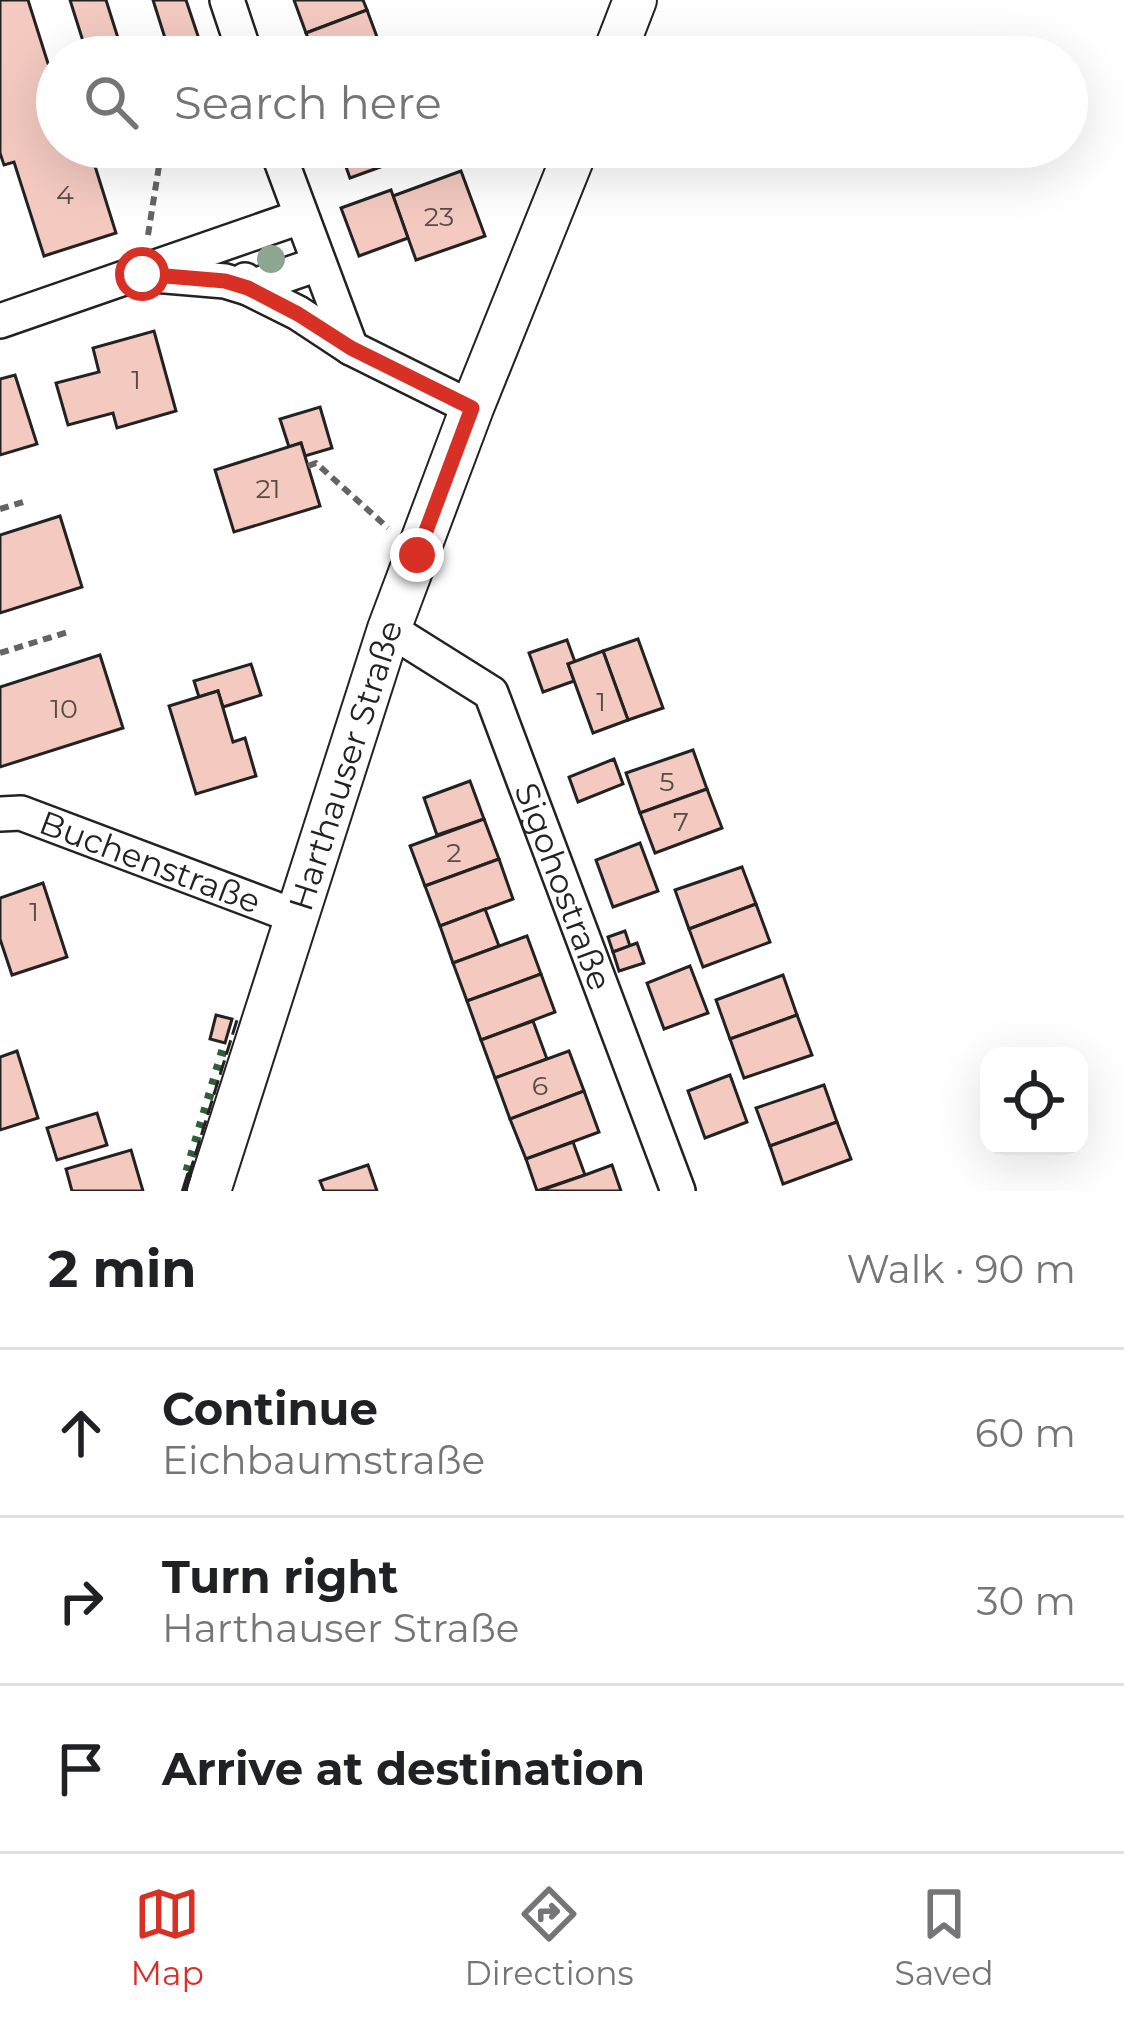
<!DOCTYPE html>
<meta charset="utf-8">
<style>
body{margin:0;font-family:Montserrat,sans-serif;background:#f6f6f6;color:#202124}
.controls{position:absolute;right:36px;bottom:36px;display:grid;overflow:hidden;border-radius:24px;box-shadow:0 12px 48px #0002}
.controls button{width:108px;height:108px;display:grid;place-items:center;padding:0;border:0;border-bottom:3px solid #e0e0e0;background:#fff;color:#202124;font:60px sans-serif}
.stop{position:absolute;width:36px;height:36px;margin:-27px;border:9px solid #d93025;border-radius:50%;background:#fff}
.stop.end{background:#d93025;border-color:#fff;box-shadow:0 3px 12px #0008}
.list{margin:0;padding:0;list-style:none}
h2{display:flex;justify-content:space-between;align-items:center;height:156px;margin:0;padding:0 48px;font-size:51px}
h2 small{font-size:39px;font-weight:400;color:#757577}
.list li{display:grid;grid-template-columns:78px 1fr auto;gap:36px;align-items:center;box-sizing:border-box;height:168px;padding:0 48px;border-top:3px solid #e0e0e0}
.list b{display:block;font-size:45px;white-space:nowrap}
.list p{margin:0;font-size:39px;white-space:nowrap;color:#757577}
.list em{font-size:39px;font-style:normal;color:#757577}
.icon{flex:none;width:66px;height:66px;fill:none;stroke:currentColor;stroke-width:2;stroke-linecap:round;stroke-linejoin:round}
.map{position:relative;flex:none;width:1124px;height:1191px;overflow:hidden}
.search{position:absolute;background:#fff;box-shadow:0 12px 48px #0002;left:36px;right:36px;top:36px;height:132px;display:flex;align-items:center;gap:30px;box-sizing:border-box;padding:0 42px;border-radius:66px;color:#757577;font-size:45px}
.sheet{height:660px;background:#fff}
nav{display:flex;justify-content:space-around;align-items:center;box-sizing:border-box;height:168px;border-top:3px solid #e0e0e0;background:#fff;font-size:33px;color:#757577}
nav a{display:grid;justify-items:center;gap:6px}
nav .on{color:#d93025}
.map>svg:first-child{display:block}
.building{fill:#f3c9c0;stroke:#222;stroke-width:3}
.lines{fill:none;stroke-linecap:round;stroke-linejoin:round}
.minor-casing{stroke:#222;stroke-width:38}
.tertiary-casing{stroke:#222;stroke-width:46}
.path{stroke:#646464;stroke-width:6;stroke-dasharray:9 6;stroke-linecap:butt}
.minor{stroke:#fff;stroke-width:33}
.tertiary{stroke:#fff;stroke-width:42}
.hedge{stroke:#2f5e38;stroke-width:9;stroke-dasharray:6 9;stroke-linecap:butt}
.fence{stroke:#222;stroke-width:3;stroke-dasharray:15 6;stroke-linecap:butt}
.wall{stroke:#222;stroke-width:6}
.tree{fill:#8da692}
.route{stroke:#d93025;stroke-width:15}
.labels{text-anchor:middle;dominant-baseline:central;stroke-width:9;stroke-linejoin:round;paint-order:stroke}
.number-label{font-size:27px;fill:#564c4a}
.street-label{font-size:33px;fill:#222;stroke:#fff}
</style>
<div class="map">
<svg width="1124" height="1191" viewBox="0 0 1124 1191">
<rect width="100%" height="100%" fill="#fff"/>
<!-- building -->
<g class="building">
<polygon points="0,0 28,0 57,92 57,147 89,147 116,233 44,256 14,162 4,165 0,153"/>
<polygon points="70,0 106,0 124,57 88,57"/>
<polygon points="153,0 186,0 205,57 171,57"/>
<polygon points="294,0 363,0 367,10 306,33"/>
<polygon points="367,10 380,45 348,57 315,57 306,33"/>
<polygon points="117,147 152,147 154,153 121,163"/>
<polygon points="339,147 376,147 383,166 350,178"/>
<polygon points="461,171 485,236 416,260 393,196"/>
<polygon points="391,190 408,238 359,256 341,208"/>
<polygon points="154,331 176,411 117,428 113,413 68,425 56,383 99,372 93,348"/>
<polygon points="15,375 37,444 0,455 0,379"/>
<polygon points="320,407 332,448 305,456 301,443 289,447 280,419"/>
<polygon points="301,443 320,506 234,532 215,470"/>
<polygon points="60,516 82,587 0,613 0,535"/>
<polygon points="638,639 663,708 628,720 603,651"/>
<polygon points="567,640 575,662 568,664 574,681 543,692 529,653"/>
<polygon points="603,651 628,720 593,733 568,664"/>
<polygon points="100,655 123,728 0,767 0,687"/>
<polygon points="251,664 261,695 223,707 218,691 199,697 194,681"/>
<polygon points="218,691 233,742 245,738 256,776 196,794 169,706"/>
<polygon points="693,750 707,789 640,813 626,773"/>
<polygon points="614,759 623,784 578,802 569,777"/>
<polygon points="470,781 484,819 437,835 424,798"/>
<polygon points="707,789 722,828 655,853 640,813"/>
<polygon points="484,819 499,859 425,886 410,846"/>
<polygon points="640,843 658,891 613,907 596,860"/>
<polygon points="499,859 513,899 440,926 425,886"/>
<polygon points="742,867 756,904 689,929 675,890"/>
<polygon points="43,883 67,957 12,975 0,939 0,898"/>
<polygon points="756,904 770,942 703,967 689,929"/>
<polygon points="485,909 499,946 453,963 440,926"/>
<polygon points="625,931 630,946 613,952 608,937"/>
<polygon points="527,936 541,974 467,1001 453,963"/>
<polygon points="637,943 644,963 619,971 613,952"/>
<polygon points="690,966 708,1013 664,1029 647,983"/>
<polygon points="541,974 555,1012 481,1040 467,1001"/>
<polygon points="783,975 797,1015 730,1039 716,1000"/>
<polygon points="216,1015 232,1019 225,1043 210,1039"/>
<polygon points="797,1015 812,1055 744,1078 730,1039"/>
<polygon points="533,1021 547,1059 495,1078 481,1040"/>
<polygon points="17,1051 38,1118 0,1130 0,1057"/>
<polygon points="569,1051 584,1091 510,1119 495,1078"/>
<polygon points="730,1075 747,1122 705,1138 688,1091"/>
<polygon points="824,1085 837,1122 770,1146 756,1108"/>
<polygon points="584,1091 599,1132 526,1159 510,1119"/>
<polygon points="97,1113 107,1145 57,1160 47,1128"/>
<polygon points="837,1122 851,1159 783,1184 770,1146"/>
<polygon points="573,1142 585,1175 537,1191 526,1159"/>
<polygon points="131,1150 143,1191 72,1191 66,1169"/>
<polygon points="368,1165 377,1191 324,1191 320,1181"/>
<polygon points="612,1165 621,1191 539,1191 585,1175"/>
</g>
<g class="lines">
<defs>
<g id="minor">
<polyline points="227,0 246,57"/>
<polyline points="276,147 351,348"/>
<polyline points="142,274 225,281 248,288 298,313 351,348 472,408"/>
<polyline points="245,280 248,288 318,264"/>
<polyline points="0,321 300,217"/>
<path id="s1" d="M389,629L491,693L678,1191"/>
<path id="s2" d="M0,814L21,813L297,917"/>
</g>
<g id="tertiary">
<polyline points="613,57 635,0"/>
<path id="s3" d="M209,1191L389,629L472,408L577,147"/>
</g>
</defs>
<!-- minor casing -->
<use href="#minor" class="minor-casing"/>
<!-- tertiary casing -->
<use href="#tertiary" class="tertiary-casing"/>
<!-- path -->
<g class="path">
<polyline points="148,235 162,147"/>
<polyline points="308,466 316,463 388,528"/>
<polyline points="0,509 27,501"/>
<polyline points="0,653 68,632"/>
</g>
<!-- minor -->
<use href="#minor" class="minor"/>
<!-- tertiary -->
<use href="#tertiary" class="tertiary"/>
<!-- hedge -->
<polyline class="hedge" points="187,1171 225,1043"/>
<!-- fence -->
<polyline class="fence" points="189,1175 237,1020"/>
<!-- wall -->
<polyline class="wall" points="184,1191 189,1175"/>
</g>
<!-- trees -->
<circle class="tree" cx="271" cy="259" r="14"/>
<g class="lines">
<!-- route -->
<polyline class="route" points="142,274 225,281 248,288 298,314 351,348 472,408 417,555"/>
</g>
<g class="labels">
<!-- number labels -->
<g class="number-label">
<text x="65" y="194">4</text>
<text x="439" y="216">23</text>
<text x="136" y="379">1</text>
<text x="268" y="488">21</text>
<text x="601" y="701">1</text>
<text x="64" y="708">10</text>
<text x="667" y="781">5</text>
<text x="681" y="821">7</text>
<text x="454" y="852">2</text>
<text x="34" y="911">1</text>
<text x="540" y="1085">6</text>
</g>
<!-- street labels -->
<g class="street-label">
<text stroke="none"><textPath href="#s3" startOffset="447">Harthauser Straße</textPath></text>
<text stroke="none"><textPath href="#s2" startOffset="159">Buchenstraße</textPath></text>
<text stroke="none"><textPath href="#s1" startOffset="327">Sigohostraße</textPath></text>
</g>
</g>
</svg>
<div class="controls">
<button><svg class="icon" aria-label="locate" viewBox="0 0 24 24"><circle cx="12" cy="12" r="6"/><path d="M12 2v4M12 18v4M2 12h4M18 12h4"/></svg></button>
</div>
<div class="stop" style="left:142px;top:274px"></div>
<div class="stop end" style="left:417px;top:555px"></div>
<div class="search"><svg class="icon" aria-label="search" viewBox="0 0 24 24"><circle cx="10" cy="10" r="6"/><path d="M15 15l6 6"/></svg>Search here</div>
</div>
<section class="sheet">
<h2>2 min<small>Walk · 90 m</small></h2>
<ul class="list">
<li><svg class="icon" aria-label="ahead" viewBox="0 0 24 24"><path d="M12 20V5M6 11l6-6 6 6"/></svg><div><b>Continue</b><p>Eichbaumstraße</p></div><em>60 m</em></li>
<li><svg class="icon" aria-label="right" viewBox="0 0 24 24"><path d="M7 20v-9h11M14 6l5 5-5 5"/></svg><div><b>Turn right</b><p>Harthauser Straße</p></div><em>30 m</em></li>
<li><svg class="icon" aria-label="arrive" viewBox="0 0 24 24"><path d="M6 21V4h12l-3 4 3 4H6"/></svg><div><b>Arrive at destination</b></div></li>
</ul>
</section>
<nav>
<a class="on"><svg class="icon" aria-label="map" viewBox="0 0 24 24"><path d="M3 6l6-2 6 2 6-2v14l-6 2-6-2-6 2zM9 4v14M15 6v14"/></svg>Map</a>
<a><svg class="icon" aria-label="directions" viewBox="0 0 24 24"><path d="M12 3l9 9-9 9-9-9zM9 14v-3h6M13 9l2 2-2 2"/></svg>Directions</a>
<a><svg class="icon" aria-label="saved" viewBox="0 0 24 24"><path d="M7 4h10v16l-5-4-5 4z"/></svg>Saved</a>
</nav>
